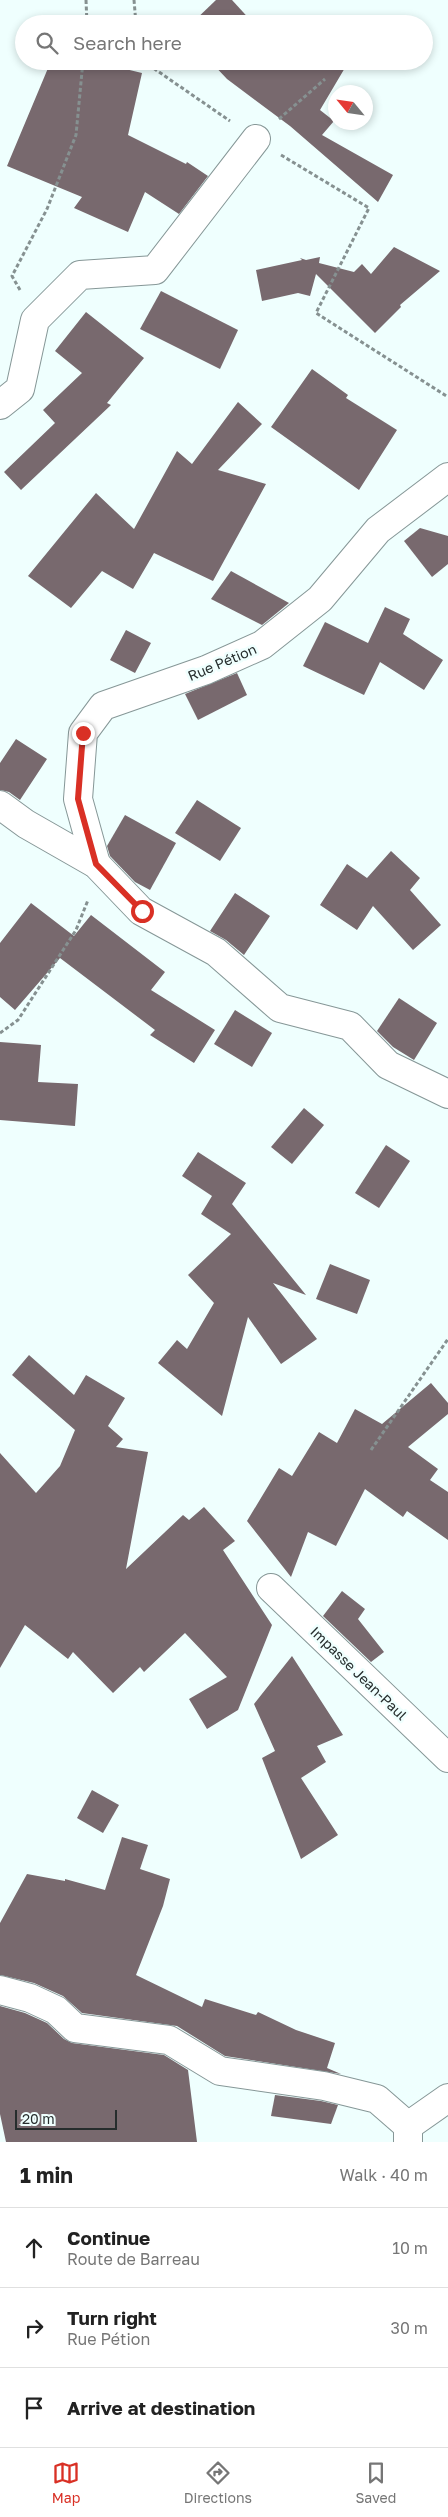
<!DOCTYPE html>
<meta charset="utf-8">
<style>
body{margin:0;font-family:"Golos Text",sans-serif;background:#f2f2f2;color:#222}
.compass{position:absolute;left:328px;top:85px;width:45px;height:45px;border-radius:50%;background:#fff;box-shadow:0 2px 8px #0003;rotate:299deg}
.scale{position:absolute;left:15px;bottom:12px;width:102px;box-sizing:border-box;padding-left:5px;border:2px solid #262d2d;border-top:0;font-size:14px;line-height:18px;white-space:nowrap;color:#262d2d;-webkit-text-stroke:4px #effffe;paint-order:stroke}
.stop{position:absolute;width:15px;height:15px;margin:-11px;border:4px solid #d93025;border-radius:50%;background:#fff}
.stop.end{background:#d93025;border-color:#fff;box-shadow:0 1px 5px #0008}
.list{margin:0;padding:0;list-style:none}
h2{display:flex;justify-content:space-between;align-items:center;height:65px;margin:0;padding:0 20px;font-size:21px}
h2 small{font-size:16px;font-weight:400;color:#767676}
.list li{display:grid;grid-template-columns:32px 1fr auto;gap:15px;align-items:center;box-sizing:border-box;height:80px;padding:0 20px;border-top:1px solid #e0e0e0}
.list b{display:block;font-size:19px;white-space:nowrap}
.list p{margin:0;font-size:16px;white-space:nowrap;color:#767676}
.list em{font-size:16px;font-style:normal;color:#767676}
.icon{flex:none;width:28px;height:28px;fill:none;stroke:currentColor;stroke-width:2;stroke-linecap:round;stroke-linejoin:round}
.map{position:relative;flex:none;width:448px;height:2142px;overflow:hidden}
.search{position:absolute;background:#fff;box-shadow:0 2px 8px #0003;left:15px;right:15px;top:15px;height:55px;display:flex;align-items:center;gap:12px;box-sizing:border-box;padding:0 18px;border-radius:28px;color:#767676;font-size:19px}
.sheet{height:305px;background:#fff}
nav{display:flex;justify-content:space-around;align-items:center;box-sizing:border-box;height:70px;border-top:1px solid #e0e0e0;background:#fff;font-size:14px;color:#767676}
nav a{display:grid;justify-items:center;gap:2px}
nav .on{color:#d93025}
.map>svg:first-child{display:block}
.building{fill:#78696e}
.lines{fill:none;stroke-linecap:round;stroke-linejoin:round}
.minor-casing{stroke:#869797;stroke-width:30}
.path{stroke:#869191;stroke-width:3;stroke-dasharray:4 2.5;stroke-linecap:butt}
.minor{stroke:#fff;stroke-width:28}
.route{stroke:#d93025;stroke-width:6}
.labels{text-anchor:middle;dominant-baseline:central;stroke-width:5;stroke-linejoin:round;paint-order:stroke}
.street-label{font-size:14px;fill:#262d2d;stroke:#effffe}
</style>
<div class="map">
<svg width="448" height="2142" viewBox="0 0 448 2142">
<rect width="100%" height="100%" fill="#effffe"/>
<!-- building -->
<g class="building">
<polygon points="216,0 232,0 254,24 191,24"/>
<polygon points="51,61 92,61 142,73 128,135 186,164 187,162 208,176 179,214 145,192 128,232 74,208 82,197 7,166"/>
<polygon points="210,61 349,61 320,110 334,121 322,135 393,175 378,202 290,126 227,79"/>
<polygon points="394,247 440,271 400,305 401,307 375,333 316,274 310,296 298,293 262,301 256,270 302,260 300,258 306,260 320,257 319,263 354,272 362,264 371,274"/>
<polygon points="161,291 238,330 220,369 140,329"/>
<polygon points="86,312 144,358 107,403 111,405 21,490 4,472 55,423 43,410 82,373 55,351"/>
<polygon points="312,369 348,395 346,398 397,430 359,490 271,427"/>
<polygon points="238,402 262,424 218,470 266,484 213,581 154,553 133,589 102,571 71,608 28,576 96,493 134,529 177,451 192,464"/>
<polygon points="420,528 448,536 448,564 432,577 404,541"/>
<polygon points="231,571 289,603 262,625 211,599"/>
<polygon points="385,607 410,619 403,634 443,660 424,690 380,662 364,695 303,666 325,622 368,643"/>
<polygon points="126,630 151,643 135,673 110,660"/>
<polygon points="237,673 247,695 198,720 185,694"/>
<polygon points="16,739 47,759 20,800 9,792 0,790 0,763"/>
<polygon points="197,800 241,828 220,861 175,833"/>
<polygon points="125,815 176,843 150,890 135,882 110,856 107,846"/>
<polygon points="391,851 420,878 410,890 441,925 413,950 373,906 357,930 320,905 347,864 367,878"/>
<polygon points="235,893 270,916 244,955 226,940 210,931"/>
<polygon points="31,903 74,936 91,915 165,972 151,990 215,1030 194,1063 150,1035 155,1030 60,958 15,1010 0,997 0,943"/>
<polygon points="399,998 437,1023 414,1060 393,1047 377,1031"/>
<polygon points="235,1010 272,1033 252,1067 214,1044"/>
<polygon points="0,1042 41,1045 38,1082 78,1084 75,1126 0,1120"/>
<polygon points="304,1108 324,1125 292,1164 271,1147"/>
<polygon points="386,1145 410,1161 379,1208 355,1193"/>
<polygon points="198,1152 246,1183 232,1204 306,1295 273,1283 317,1339 281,1364 248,1317 222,1416 158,1363 177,1340 187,1349 214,1303 188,1275 231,1234 201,1214 212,1196 182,1176"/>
<polygon points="330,1264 370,1280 357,1314 316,1299"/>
<polygon points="29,1355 74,1395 86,1375 125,1398 108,1426 123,1439 116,1447 148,1452 126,1569 183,1515 189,1520 204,1507 235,1541 223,1550 272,1625 238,1710 207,1729 189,1699 227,1677 185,1633 144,1672 140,1667 113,1693 73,1652 68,1659 25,1625 0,1668 0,1453 36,1493 60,1466 75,1430 12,1375"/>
<polygon points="431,1383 448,1403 448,1414 408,1447 438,1469 430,1480 448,1492 448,1540 407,1511 403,1517 365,1489 336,1546 308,1532 291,1577 247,1521 279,1468 292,1476 319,1432 337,1443 355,1409 382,1424"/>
<polygon points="342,1591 365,1609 358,1619 384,1652 371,1662 323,1616"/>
<polygon points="292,1656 343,1735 317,1746 326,1762 301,1778 338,1835 301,1859 262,1758 275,1751 254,1704"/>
<polygon points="92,1790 119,1805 103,1833 77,1818"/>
<polygon points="122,1837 148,1845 140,1869 170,1879 163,1906 136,1975 202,2007 205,1999 256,2015 258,2012 296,2030 335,2043 327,2068 341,2074 225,2056 177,2026 82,2013 63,1996 34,1983 0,1975 0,1923 27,1874 65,1881 65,1879 105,1890"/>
<polygon points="0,2006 25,2013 47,2023 64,2039 72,2043 164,2055 188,2070 197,2142 6,2142 0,2114"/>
<polygon points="275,2095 321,2101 338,2105 331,2124 271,2116"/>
</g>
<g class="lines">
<defs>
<g id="minor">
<polyline points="0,405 20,389 35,320 80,275 155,270 256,139"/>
<polyline points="0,805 26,824 96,864 141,911 216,952 280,1008 350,1026 388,1065 448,1094"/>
<polyline points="96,864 78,799 83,733 103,706 206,670 262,645 320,599 378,530 448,477"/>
<polyline points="271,1588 448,1758"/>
<polyline points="0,1990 30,1998 56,2010 75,2028 169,2040 220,2071 324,2086 377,2099 408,2126"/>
<polyline points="408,2142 408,2126 448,2098"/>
</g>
</defs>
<!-- minor casing -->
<use href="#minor" class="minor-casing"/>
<!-- path -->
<g class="path">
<polyline points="86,0 87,24"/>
<polyline points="134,0 136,24"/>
<polyline points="143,61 230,121"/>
<polyline points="279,119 325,79"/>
<polyline points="281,155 369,208 316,313 448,397"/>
<polyline points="20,290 12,276 47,209 76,135 83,61"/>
<polyline points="0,1033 18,1020 76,930 88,900"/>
<polyline points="371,1450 448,1339"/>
</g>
<!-- minor -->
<use href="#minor" class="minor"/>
</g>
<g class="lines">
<!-- route -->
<polyline class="route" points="83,733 78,799 96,864 142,911"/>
</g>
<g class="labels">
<!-- street labels -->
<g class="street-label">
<text transform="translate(222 662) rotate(-23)">Rue Pétion</text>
<text transform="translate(359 1673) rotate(44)">Impasse Jean-Paul</text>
</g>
</g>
</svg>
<svg class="compass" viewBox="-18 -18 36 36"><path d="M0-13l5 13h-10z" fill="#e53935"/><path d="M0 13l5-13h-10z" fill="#767676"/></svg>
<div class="scale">20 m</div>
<div class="stop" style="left:142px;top:911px"></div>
<div class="stop end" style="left:83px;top:733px"></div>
<div class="search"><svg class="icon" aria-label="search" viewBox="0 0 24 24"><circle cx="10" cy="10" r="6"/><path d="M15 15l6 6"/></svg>Search here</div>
</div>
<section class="sheet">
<h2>1 min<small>Walk · 40 m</small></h2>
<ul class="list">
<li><svg class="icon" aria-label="ahead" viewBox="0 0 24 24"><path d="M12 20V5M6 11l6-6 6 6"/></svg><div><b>Continue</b><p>Route de Barreau</p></div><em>10 m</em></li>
<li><svg class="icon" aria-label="right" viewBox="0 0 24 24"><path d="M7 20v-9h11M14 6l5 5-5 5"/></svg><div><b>Turn right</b><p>Rue Pétion</p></div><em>30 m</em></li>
<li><svg class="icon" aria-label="arrive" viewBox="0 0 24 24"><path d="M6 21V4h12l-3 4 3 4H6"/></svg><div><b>Arrive at destination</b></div></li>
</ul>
</section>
<nav>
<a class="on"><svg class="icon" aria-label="map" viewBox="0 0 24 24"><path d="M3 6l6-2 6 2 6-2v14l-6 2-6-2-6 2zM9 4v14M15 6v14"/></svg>Map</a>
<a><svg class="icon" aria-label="directions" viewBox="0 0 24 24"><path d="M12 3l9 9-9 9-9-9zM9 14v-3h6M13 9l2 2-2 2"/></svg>Directions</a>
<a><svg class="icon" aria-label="saved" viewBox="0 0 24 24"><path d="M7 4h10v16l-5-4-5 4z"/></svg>Saved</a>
</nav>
